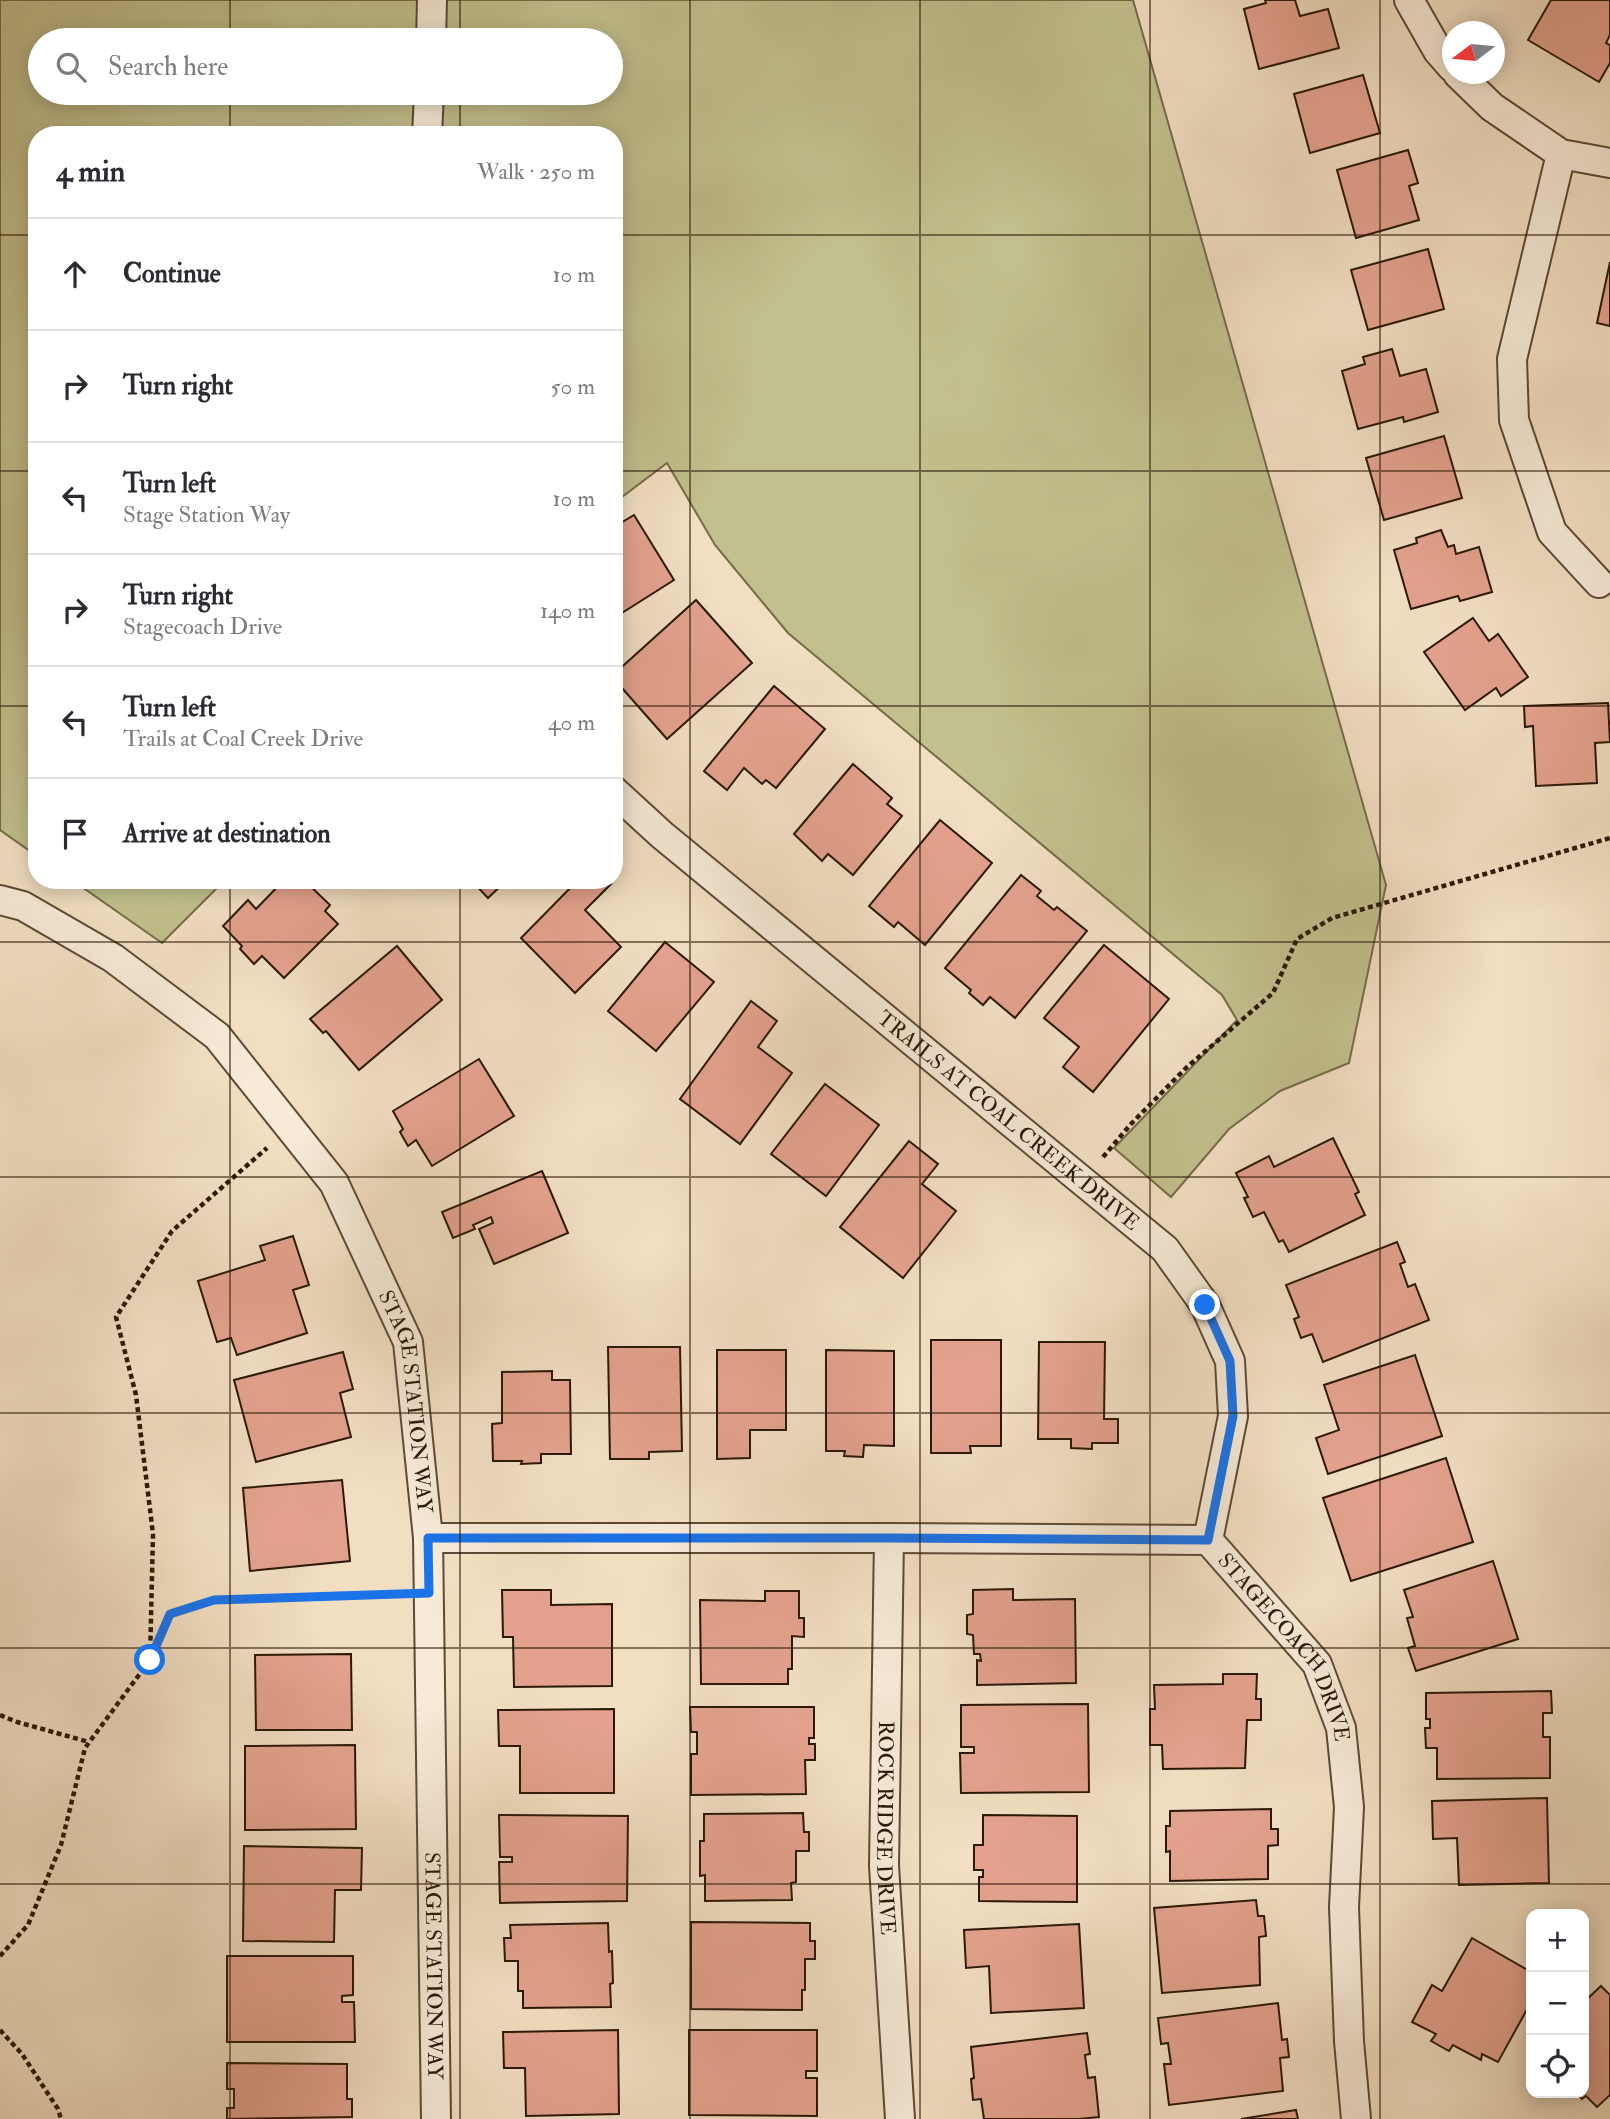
<!DOCTYPE html>
<meta charset="utf-8">
<style>
body{margin:0;font-family:"IM FELL Double Pica",serif;background:#f2f2f3;color:#2b2b33}
.controls{position:absolute;right:21px;bottom:21px;display:grid;overflow:hidden;border-radius:14px;box-shadow:0 4px 18px #0003}
.controls button{width:63px;height:63px;display:grid;place-items:center;padding:0;border:0;border-bottom:2px solid #e1e1e2;background:#fff;color:#2b2b33;font:35px sans-serif}
.compass{position:absolute;left:1442px;top:21px;width:63px;height:63px;border-radius:50%;background:#fff;box-shadow:0 4px 18px #0003;rotate:254deg}
.stop{position:absolute;width:21px;height:21px;margin:-16px;border:5px solid #1a73e8;border-radius:50%;background:#fff}
.stop.end{background:#1a73e8;border-color:#fff;box-shadow:0 2px 7px #0008}
.list{margin:0;padding:0;list-style:none}
h2{display:flex;justify-content:space-between;align-items:center;height:91px;margin:0;padding:0 28px;font-size:30px}
h2 small{font-size:23px;font-weight:400;color:#7c7c81}
.list li{display:grid;grid-template-columns:46px 1fr auto;gap:21px;align-items:center;box-sizing:border-box;height:112px;padding:0 28px;border-top:2px solid #e1e1e2}
.list b{display:block;font-size:26px;white-space:nowrap}
.list p{margin:0;font-size:23px;white-space:nowrap;color:#7c7c81}
.list em{font-size:23px;font-style:normal;color:#7c7c81}
.icon{flex:none;width:38px;height:38px;fill:none;stroke:currentColor;stroke-width:2;stroke-linecap:round;stroke-linejoin:round}
.map{position:relative;flex:none;width:1610px;height:2119px;overflow:hidden}
.search{position:absolute;background:#fff;box-shadow:0 4px 18px #0003;left:28px;top:28px;width:595px;height:77px;display:flex;align-items:center;gap:18px;box-sizing:border-box;padding:0 24px;border-radius:38px;color:#7c7c81;font-size:26px}
.panel{position:absolute;background:#fff;box-shadow:0 4px 18px #0003;left:28px;top:126px;width:595px;height:763px;border-radius:28px}
.map>svg:first-child{display:block}
.green{fill:#c2c08e;stroke:#766c4a;stroke-width:2;fill-rule:evenodd}
.building{fill:#e4a28e;stroke:#2a1806;stroke-width:2}
.lines{fill:none;stroke-linecap:round;stroke-linejoin:round}
.street-casing{stroke:#5c4a35;stroke-width:32}
.path{stroke:#2a1806;stroke-width:4.5;stroke-dasharray:5 3.5;stroke-linecap:butt}
.street{stroke:#f7ead7;stroke-width:28}
.route{stroke:#1a73e8;stroke-width:9}
.grid{fill:none;stroke:#2a1806;stroke-width:2;stroke-opacity:0.55}
.labels{text-anchor:middle;dominant-baseline:central;stroke-width:5;stroke-linejoin:round;paint-order:stroke}
.street-label{font-size:21px;fill:#2a1806;stroke:#f7ead7}
</style>
<div class="map">
<svg width="1610" height="2119" viewBox="0 0 1610 2119">
<rect width="100%" height="100%" fill="#f2dfc2"/>
<filter id="stains"><feTurbulence type="fractalNoise" baseFrequency=".00286" numOctaves="4"/><feColorMatrix values="0 0 0 0 .2 0 0 0 0 .09 0 0 0 0 .02 0 0 0 .5 -.17"/></filter>
<radialGradient id="worn" r=".72"><stop offset=".6" stop-color="#630" stop-opacity="0"/><stop offset="1" stop-color="#630" stop-opacity=".3"/></radialGradient>
<!-- green -->
<g class="green">
<path d="M0,0H1133L1386,885L1349,1063L1280,1091L1229,1129L1171,1197L1114,1148L1237,1020L1222,995L788,633L715,545L667,463L614,503V135H37V856L0,830ZM40,40H611V93H40Z"/>
<polygon points="72,880 225,880 162,943"/>
</g>
<!-- building -->
<g class="building">
<polygon points="1265,0 1295,0 1300,16 1328,9 1339,48 1259,69 1244,9 1266,3"/>
<polygon points="1551,0 1610,0 1610,35 1606,43 1610,45 1610,63 1599,82 1528,40"/>
<polygon points="1363,75 1380,133 1310,153 1294,94"/>
<polygon points="1408,150 1418,183 1409,186 1419,220 1356,238 1337,170"/>
<polygon points="1428,249 1444,309 1368,330 1351,270"/>
<polygon points="1610,262 1610,326 1597,323"/>
<polygon points="1392,349 1400,376 1426,369 1438,412 1404,422 1403,417 1358,429 1342,371 1365,364 1363,357"/>
<polygon points="1444,436 1462,498 1384,520 1366,458"/>
<polygon points="634,515 674,580 614,618 614,527"/>
<polygon points="1441,530 1448,547 1454,545 1456,554 1479,547 1492,592 1460,601 1458,596 1411,609 1394,550 1417,543 1416,538"/>
<polygon points="696,600 752,663 667,739 614,679 614,674"/>
<polygon points="1473,618 1489,641 1498,634 1528,677 1501,696 1496,688 1465,710 1424,652"/>
<polygon points="774,686 825,729 776,788 766,780 762,784 744,768 727,790 704,771"/>
<polygon points="1608,703 1610,742 1595,743 1597,783 1536,786 1533,726 1525,727 1524,706"/>
<polygon points="853,764 892,798 887,804 902,816 853,875 828,854 822,861 794,834"/>
<polygon points="940,820 992,863 925,945 898,922 894,927 869,906"/>
<polygon points="1021,875 1041,891 1037,896 1054,910 1057,907 1087,931 1015,1018 990,997 983,1005 969,993 971,990 945,968"/>
<polygon points="284,880 304,880 330,905 325,911 338,924 284,978 262,956 254,964 240,949 242,946 223,926 248,900 256,909"/>
<polygon points="471,880 507,880 488,898"/>
<polygon points="578,880 606,880 611,884 585,910 621,947 575,993 521,938"/>
<polygon points="665,942 714,982 656,1051 608,1011"/>
<polygon points="1104,945 1169,999 1093,1092 1063,1067 1079,1047 1044,1018"/>
<polygon points="397,946 442,1000 359,1070 326,1031 323,1033 310,1019"/>
<polygon points="751,1001 777,1021 758,1047 792,1073 740,1144 680,1099"/>
<polygon points="479,1059 514,1116 432,1166 416,1140 408,1146 400,1132 403,1129 393,1111"/>
<polygon points="825,1084 879,1125 826,1196 771,1154"/>
<polygon points="1333,1138 1359,1192 1355,1194 1365,1215 1289,1252 1283,1240 1279,1242 1264,1212 1253,1217 1244,1198 1248,1197 1236,1173 1269,1156 1274,1167"/>
<polygon points="909,1141 938,1164 922,1184 956,1211 903,1278 840,1227"/>
<polygon points="542,1171 568,1233 494,1264 479,1229 493,1223 491,1217 473,1225 475,1229 453,1238 442,1212"/>
<polygon points="293,1236 309,1285 293,1290 307,1333 237,1355 231,1338 217,1342 198,1281 265,1260 260,1246"/>
<polygon points="1397,1242 1405,1262 1400,1264 1408,1287 1415,1284 1429,1320 1323,1362 1312,1334 1301,1338 1294,1319 1299,1317 1286,1285"/>
<polygon points="931,1340 1001,1340 1001,1446 970,1446 971,1453 931,1453"/>
<polygon points="1039,1342 1105,1342 1104,1419 1118,1419 1118,1443 1092,1443 1092,1449 1071,1448 1071,1439 1038,1439"/>
<polygon points="608,1347 680,1347 682,1451 649,1452 649,1459 610,1459"/>
<polygon points="717,1350 786,1350 786,1430 750,1430 750,1458 717,1459"/>
<polygon points="826,1350 894,1351 894,1446 864,1445 863,1457 844,1456 845,1451 826,1451"/>
<polygon points="343,1352 353,1389 340,1393 351,1437 256,1462 234,1380"/>
<polygon points="1415,1355 1442,1436 1328,1474 1316,1438 1339,1430 1324,1385"/>
<polygon points="552,1371 552,1380 570,1380 571,1454 541,1454 541,1463 521,1464 522,1461 493,1461 492,1424 502,1423 502,1372"/>
<polygon points="1446,1458 1473,1542 1351,1581 1323,1498"/>
<polygon points="342,1480 350,1561 250,1571 243,1488"/>
<polygon points="1493,1561 1518,1639 1416,1671 1408,1648 1415,1646 1407,1618 1413,1617 1404,1590"/>
<polygon points="1013,1589 1013,1600 1075,1599 1076,1683 977,1685 977,1660 981,1661 980,1654 974,1654 973,1635 967,1634 967,1615 973,1614 973,1590"/>
<polygon points="502,1590 551,1590 551,1605 612,1604 612,1686 514,1687 513,1637 503,1637"/>
<polygon points="765,1591 799,1591 799,1618 804,1618 804,1637 792,1636 792,1669 788,1669 788,1684 701,1684 700,1600 765,1601"/>
<polygon points="351,1654 352,1730 256,1730 255,1655"/>
<polygon points="1223,1674 1257,1674 1256,1699 1261,1699 1261,1720 1247,1720 1245,1768 1163,1769 1162,1745 1150,1745 1150,1709 1155,1709 1154,1685 1223,1684"/>
<polygon points="1551,1691 1552,1713 1543,1713 1543,1737 1550,1737 1550,1778 1437,1779 1437,1748 1426,1748 1425,1728 1430,1728 1430,1719 1426,1719 1426,1693"/>
<polygon points="1088,1704 1089,1792 961,1793 960,1753 974,1753 974,1747 961,1747 961,1705"/>
<polygon points="690,1707 814,1707 814,1738 809,1738 809,1744 815,1744 815,1760 805,1760 806,1794 691,1795 691,1754 697,1754 697,1732 691,1732"/>
<polygon points="614,1709 614,1793 520,1793 520,1746 499,1746 498,1710"/>
<polygon points="355,1745 356,1829 245,1830 245,1746"/>
<polygon points="1547,1798 1549,1883 1459,1885 1457,1838 1433,1839 1432,1801"/>
<polygon points="1271,1809 1271,1829 1278,1829 1278,1845 1268,1846 1268,1879 1170,1881 1170,1851 1166,1852 1166,1826 1170,1826 1170,1811"/>
<polygon points="803,1813 804,1832 809,1832 809,1851 796,1851 796,1882 791,1883 792,1900 705,1901 705,1875 700,1876 700,1841 704,1841 704,1814"/>
<polygon points="499,1815 628,1816 627,1901 500,1903 499,1862 512,1862 512,1857 500,1857"/>
<polygon points="983,1815 1077,1816 1077,1902 979,1901 979,1877 983,1877 983,1870 974,1870 974,1845 983,1845"/>
<polygon points="244,1846 362,1848 361,1890 335,1890 334,1942 243,1941"/>
<polygon points="1256,1900 1258,1916 1264,1916 1266,1936 1259,1937 1260,1985 1162,1993 1154,1908"/>
<polygon points="691,1922 810,1923 810,1941 815,1941 815,1959 805,1959 805,1990 802,1990 802,2010 691,2009"/>
<polygon points="608,1923 609,1952 612,1951 613,1983 610,1984 611,2007 523,2008 523,1991 518,1991 518,1961 505,1961 504,1938 511,1938 510,1925"/>
<polygon points="1079,1924 1084,2008 991,2013 989,1966 966,1968 964,1930"/>
<polygon points="1472,1938 1531,1972 1531,2002 1498,2062 1482,2054 1481,2060 1453,2045 1449,2051 1431,2041 1436,2034 1412,2022 1432,1985 1442,1991"/>
<polygon points="227,1956 353,1956 353,1995 342,1996 342,2002 354,2002 355,2042 227,2042"/>
<polygon points="1601,1986 1610,1995 1610,2095 1597,2107 1586,2096 1582,2099 1576,2093 1584,2093 1584,2002"/>
<polygon points="1278,2003 1282,2040 1287,2039 1289,2057 1280,2058 1283,2091 1169,2105 1164,2064 1171,2064 1168,2043 1161,2044 1158,2018"/>
<polygon points="618,2030 619,2114 526,2116 525,2068 504,2068 503,2032"/>
<polygon points="689,2030 817,2030 817,2071 806,2071 806,2078 817,2078 817,2116 689,2115"/>
<polygon points="1087,2033 1090,2054 1085,2055 1088,2078 1095,2077 1099,2117 1079,2119 984,2119 981,2099 973,2100 971,2079 974,2078 971,2047"/>
<polygon points="227,2063 347,2064 347,2099 352,2099 352,2117 227,2119 227,2108 234,2108 234,2089 227,2089"/>
<polygon points="1296,2110 1298,2119 1241,2119"/>
</g>
<g class="lines">
<defs>
<g id="street">
<polyline points="1409,0 1438,51 1452,67"/>
<polyline points="431,40 432,0"/>
<polyline points="1458,74 1492,107 1561,154 1610,163"/>
<polyline points="427,135 429,93"/>
<polyline points="1561,154 1512,359 1514,420 1552,532 1599,583"/>
<path id="s1" d="M614,791L662,835L1165,1249L1205,1305L1230,1361L1233,1416L1208,1540"/>
<path id="s2" d="M0,900L23,906L113,958L217,1036L334,1183L408,1342L428,1538L436,2119"/>
<path id="s3" d="M428,1538H889L1208,1540L1317,1664L1341,1728L1349,1807L1344,1907L1349,2041L1356,2119"/>
<path id="s4" d="M889,1538L884,1866L900,2119"/>
</g>
</defs>
<!-- street casing -->
<use href="#street" class="street-casing"/>
<!-- path -->
<g class="path">
<polyline points="1103,1157 1131,1124 1186,1068 1273,993 1297,939 1332,918 1610,838"/>
<polyline points="152,1656 170,1614 214,1599 397,1594"/>
<polyline points="0,1715 17,1722 89,1742"/>
<polyline points="0,1956 28,1925 61,1845 85,1748 150,1660 153,1534 136,1395 116,1317 172,1231 267,1148"/>
<polyline points="0,2030 22,2054 58,2109 61,2119"/>
</g>
<!-- street -->
<use href="#street" class="street"/>
</g>
<g class="lines">
<!-- route -->
<polyline class="route" points="150,1660 170,1614 214,1600 429,1593 428,1538 889,1538 1208,1540 1233,1416 1230,1361 1205,1305"/>
</g>
<!-- grid -->
<path class="grid" d="M230,0V40M460,0V40M690,0V2119M920,0V2119M1150,0V2119M1380,0V2119M230,93V135M460,93V135M0,235H37M614,235H1610M0,471H37M614,471H1610M0,706H37M614,706H1610M230,880V2119M460,880V2119M0,942H1610M0,1177H1610M0,1413H1610M0,1648H1610M0,1884H1610"/>
<g class="labels">
<!-- street labels -->
<g class="street-label">
<text stroke="none"><textPath href="#s1" startOffset="514">TRAILS AT COAL CREEK DRIVE</textPath></text>
<text stroke="none"><textPath href="#s2" startOffset="679">STAGE STATION WAY</textPath></text>
<text stroke="none"><textPath href="#s3" startOffset="914">STAGECOACH DRIVE</textPath></text>
<text stroke="none"><textPath href="#s4" startOffset="290">ROCK RIDGE DRIVE</textPath></text>
<text stroke="none"><textPath href="#s2" startOffset="1246">STAGE STATION WAY</textPath></text>
</g>
</g>
<rect width="100%" height="100%" filter="url(#stains)"/>
<rect width="100%" height="100%" fill="url(#worn)"/>
</svg>
<div class="controls">
<button>+</button>
<button>−</button>
<button><svg class="icon" aria-label="locate" viewBox="0 0 24 24"><circle cx="12" cy="12" r="6"/><path d="M12 2v4M12 18v4M2 12h4M18 12h4"/></svg></button>
</div>
<svg class="compass" viewBox="-18 -18 36 36"><path d="M0-13l5 13h-10z" fill="#e53935"/><path d="M0 13l5-13h-10z" fill="#7c7c81"/></svg>
<div class="stop" style="left:150px;top:1660px"></div>
<div class="stop end" style="left:1205px;top:1305px"></div>
<div class="search"><svg class="icon" aria-label="search" viewBox="0 0 24 24"><circle cx="10" cy="10" r="6"/><path d="M15 15l6 6"/></svg>Search here</div>
<section class="panel">
<h2>4 min<small>Walk · 250 m</small></h2>
<ul class="list">
<li><svg class="icon" aria-label="ahead" viewBox="0 0 24 24"><path d="M12 20V5M6 11l6-6 6 6"/></svg><div><b>Continue</b></div><em>10 m</em></li>
<li><svg class="icon" aria-label="right" viewBox="0 0 24 24"><path d="M7 20v-9h11M14 6l5 5-5 5"/></svg><div><b>Turn right</b></div><em>50 m</em></li>
<li><svg class="icon" aria-label="left" viewBox="0 0 24 24"><path d="M17 20v-9H6M10 6l-5 5 5 5"/></svg><div><b>Turn left</b><p>Stage Station Way</p></div><em>10 m</em></li>
<li><svg class="icon" aria-label="right" viewBox="0 0 24 24"><path d="M7 20v-9h11M14 6l5 5-5 5"/></svg><div><b>Turn right</b><p>Stagecoach Drive</p></div><em>140 m</em></li>
<li><svg class="icon" aria-label="left" viewBox="0 0 24 24"><path d="M17 20v-9H6M10 6l-5 5 5 5"/></svg><div><b>Turn left</b><p>Trails at Coal Creek Drive</p></div><em>40 m</em></li>
<li><svg class="icon" aria-label="arrive" viewBox="0 0 24 24"><path d="M6 21V4h12l-3 4 3 4H6"/></svg><div><b>Arrive at destination</b></div></li>
</ul>
</section>
</div>
